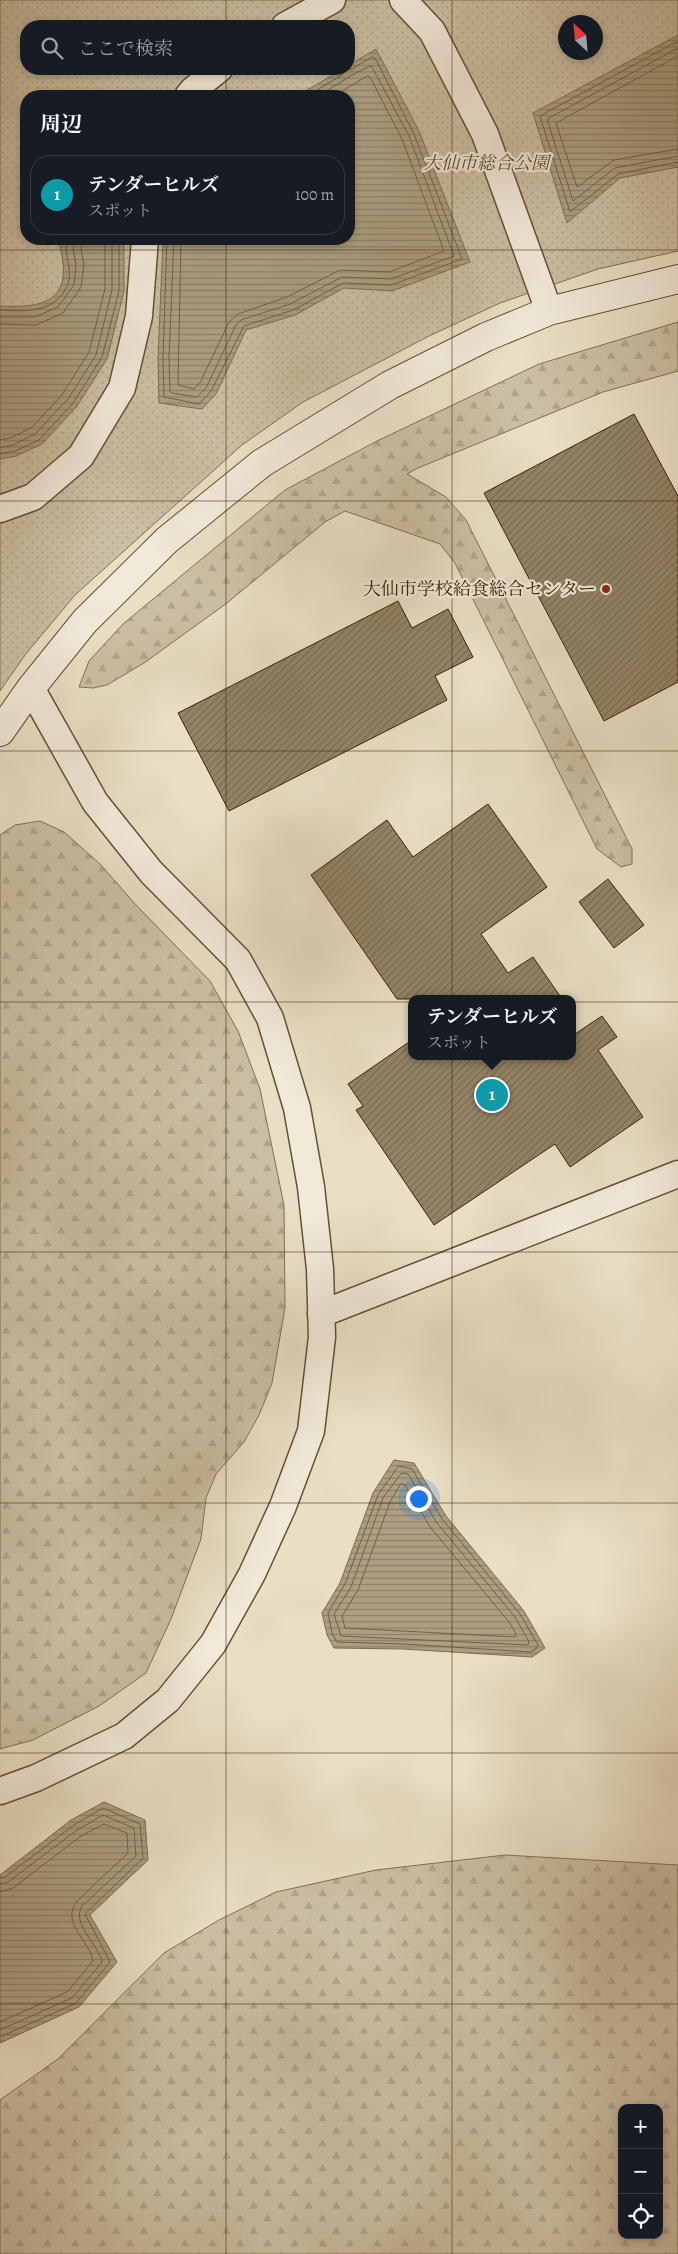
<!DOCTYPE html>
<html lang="ja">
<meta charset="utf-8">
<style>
body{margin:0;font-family:Alegreya,"Noto Serif JP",serif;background:#242831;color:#f1f3f6}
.controls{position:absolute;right:15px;bottom:15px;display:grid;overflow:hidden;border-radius:10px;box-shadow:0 2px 8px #0003}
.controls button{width:45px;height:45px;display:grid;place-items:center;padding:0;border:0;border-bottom:1px solid #363941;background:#171b24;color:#f1f3f6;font:25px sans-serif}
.compass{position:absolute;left:558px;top:15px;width:45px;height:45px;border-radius:50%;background:#171b24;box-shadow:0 2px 8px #0003;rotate:334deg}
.you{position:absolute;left:418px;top:1498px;width:18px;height:18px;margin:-12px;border:4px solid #fff;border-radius:50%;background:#1a73e8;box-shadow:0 0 0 8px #1a73e833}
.badge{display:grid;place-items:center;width:32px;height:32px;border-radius:50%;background:#0b8043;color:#fff;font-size:16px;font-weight:700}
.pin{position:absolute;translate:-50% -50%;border:2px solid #fff;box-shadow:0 1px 5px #0006}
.popup{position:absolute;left:408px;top:995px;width:168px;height:65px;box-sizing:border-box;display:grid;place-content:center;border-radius:10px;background:#171b24;filter:drop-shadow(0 1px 4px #0005);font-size:16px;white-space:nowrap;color:#9ea1a6}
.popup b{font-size:19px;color:#f1f3f6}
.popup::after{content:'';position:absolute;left:50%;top:100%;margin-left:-10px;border:10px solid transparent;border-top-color:#171b24}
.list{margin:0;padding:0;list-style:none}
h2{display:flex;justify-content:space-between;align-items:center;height:65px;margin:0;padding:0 20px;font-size:21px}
h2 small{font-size:16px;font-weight:400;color:#9ea1a6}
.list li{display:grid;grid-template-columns:32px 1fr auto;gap:15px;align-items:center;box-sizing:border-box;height:80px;margin:0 10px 10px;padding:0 10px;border:1px solid #363941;border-radius:20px}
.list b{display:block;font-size:19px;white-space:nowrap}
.list p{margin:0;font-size:16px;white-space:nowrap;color:#9ea1a6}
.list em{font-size:16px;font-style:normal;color:#9ea1a6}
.icon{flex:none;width:28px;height:28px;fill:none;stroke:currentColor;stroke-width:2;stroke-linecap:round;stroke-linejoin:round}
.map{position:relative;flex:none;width:678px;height:2254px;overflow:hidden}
.search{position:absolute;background:#171b24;box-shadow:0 2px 8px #0003;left:20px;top:20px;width:335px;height:55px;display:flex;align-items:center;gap:12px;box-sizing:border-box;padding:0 18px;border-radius:20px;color:#9ea1a6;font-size:19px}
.panel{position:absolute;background:#171b24;box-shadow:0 2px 8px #0003;left:20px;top:90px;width:335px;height:155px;border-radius:20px}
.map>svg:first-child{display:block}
.forest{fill:url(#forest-firs);stroke:#807052;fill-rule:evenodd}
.park{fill:url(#park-dots);stroke:#807052;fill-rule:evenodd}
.water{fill:url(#water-rules);stroke:#7d6d4f}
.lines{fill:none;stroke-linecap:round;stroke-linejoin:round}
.shore{stroke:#716042;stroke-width:1}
.building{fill:url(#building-hatch);stroke:#362202}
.minor-casing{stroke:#635132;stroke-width:29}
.tertiary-casing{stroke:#635132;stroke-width:30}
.minor{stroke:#f1ead9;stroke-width:26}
.tertiary{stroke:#f1ead9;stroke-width:28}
.grid{fill:none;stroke:#362202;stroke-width:1;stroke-opacity:0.55}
.poi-dot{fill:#8f2418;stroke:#f1ead9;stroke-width:2}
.labels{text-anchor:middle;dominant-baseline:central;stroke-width:4.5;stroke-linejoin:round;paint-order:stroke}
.park-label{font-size:18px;font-style:italic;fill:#5b492a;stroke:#f1ead9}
.poi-label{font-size:18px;fill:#362202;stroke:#f1ead9;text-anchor:end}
</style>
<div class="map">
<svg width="678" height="2254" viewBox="0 0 678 2254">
<defs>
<pattern id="forest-firs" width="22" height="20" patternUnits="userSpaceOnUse" patternTransform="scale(1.25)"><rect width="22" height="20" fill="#cbbfa3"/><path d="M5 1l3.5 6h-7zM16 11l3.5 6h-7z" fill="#afa48b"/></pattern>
<pattern id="park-dots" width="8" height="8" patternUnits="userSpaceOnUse" patternTransform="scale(1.25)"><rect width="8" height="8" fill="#cbbfa3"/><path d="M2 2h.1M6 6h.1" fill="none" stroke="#afa48b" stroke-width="1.8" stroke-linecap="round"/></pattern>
<pattern id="water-rules" width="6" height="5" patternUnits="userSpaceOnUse" patternTransform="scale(1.25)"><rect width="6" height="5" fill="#ac9f82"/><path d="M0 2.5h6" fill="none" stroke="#8d8168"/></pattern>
<pattern id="building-hatch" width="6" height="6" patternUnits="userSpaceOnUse" patternTransform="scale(1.25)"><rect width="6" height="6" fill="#938467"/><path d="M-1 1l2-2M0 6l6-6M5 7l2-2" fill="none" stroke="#796c53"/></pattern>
</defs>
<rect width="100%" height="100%" fill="#e9dfc4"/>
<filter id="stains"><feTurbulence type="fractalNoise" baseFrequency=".004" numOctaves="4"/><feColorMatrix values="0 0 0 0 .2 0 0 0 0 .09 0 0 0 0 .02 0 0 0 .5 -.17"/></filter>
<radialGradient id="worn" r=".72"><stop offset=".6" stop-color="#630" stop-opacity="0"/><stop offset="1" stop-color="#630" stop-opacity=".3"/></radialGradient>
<!-- forest -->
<g class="forest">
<polygon points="678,322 678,371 603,392 418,468 407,474 446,497 466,520 632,849 632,864 621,867 597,849 455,563 440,544 345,511 325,522 227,603 144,663 107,685 93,688 79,687 89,661 123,624 285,490 377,441 539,364"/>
<polygon points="40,821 64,832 100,864 136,905 210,981 238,1031 260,1089 284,1205 285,1308 272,1383 259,1415 244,1442 216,1474 206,1498 201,1539 171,1619 146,1673 99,1706 33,1740 0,1749 0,835 15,825"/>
<path d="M505,1855L678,1865V2254H0V2100L58,2059L164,1953L219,1920L276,1892L376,1870ZM622,2108H659V2235H622Z"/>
</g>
<!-- park -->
<path class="park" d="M0,0H678V251L598,269L500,303L429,336L303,402L242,445L75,595L25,655L0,691ZM566,22H596V52H566ZM26,26H349V69H26ZM26,96H349V239H26Z"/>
<!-- water -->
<g class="water">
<polygon points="678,35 678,167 620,178 567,223 533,113"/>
<polygon points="376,49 419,131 470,262 392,291 344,288 295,315 246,330 216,394 202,409 159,403 158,358 163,239 349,239 349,96 297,96 343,69 349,69 349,65"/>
<path d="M69,239H124V291L107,359L77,406L42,444L16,456L0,459V306C50,309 74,297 59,243Z"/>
<polygon points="394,1460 414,1463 446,1516 524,1611 545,1648 532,1657 403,1649 334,1648 327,1635 322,1613 340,1583 373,1493"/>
<polygon points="104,1802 145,1820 148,1860 90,1915 117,1962 79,2007 0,2043 0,1875 71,1820"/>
</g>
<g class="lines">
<!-- shore -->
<g class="shore">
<polyline points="678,41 540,116 570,212 618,174 678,162"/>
<polyline points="678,48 547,119 573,201 615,168 678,156"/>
<polyline points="678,56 556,123 577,187 614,160 678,149"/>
<polyline points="167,239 163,358 164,397 199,404 211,391 244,326 293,310 343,283 391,285 462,259 414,134 375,58 372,57 352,69 346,69 342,75 307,96"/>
<polyline points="174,239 169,358 170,391 172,393 197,397 206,388 236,325 241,320 290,304 342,277 391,279 454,256 409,136 372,67 370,66 350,76 319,96"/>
<polyline points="181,239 178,385 194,389 200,383 229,322 238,314 287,297 340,270 389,272 444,251 402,139 370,77 367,76 334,96"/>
<path d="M0,310C25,312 57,313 68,284C72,272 67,261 66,249C66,245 69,243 69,239"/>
<polyline points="0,317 35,317 58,307 74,285 76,264 73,249 76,239"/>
<polyline points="0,324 36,325 63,313 81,287 84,264 81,250 83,239"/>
<polyline points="0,440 10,438 31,428 62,395 89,352 105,289 105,239"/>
<polyline points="0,448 13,445 35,434 68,399 96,355 112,290 112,239"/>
<polyline points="0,454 15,451 39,440 73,403 102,357 119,291 119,239"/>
<polygon points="399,1466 412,1469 442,1519 520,1614 538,1645 537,1648 530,1652 403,1644 337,1642 332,1633 328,1613 345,1584 378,1495"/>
<polygon points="402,1473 408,1474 437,1523 515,1617 529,1642 528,1645 341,1636 334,1614 351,1587 383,1498"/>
<polygon points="401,1484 405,1485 431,1528 509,1622 516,1634 515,1637 345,1628 342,1616 358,1590 390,1502"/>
<polyline points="0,1878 5,1877 74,1825 103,1808 140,1824 143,1858 85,1914 110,1962 76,2003 0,2037"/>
<path d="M0,1884L8,1882L77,1830L103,1815L134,1828L136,1856L82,1906C71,1924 99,1945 102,1962L72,1998L0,2030"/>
<path d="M0,1892L13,1888L81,1836L104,1824L127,1833L128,1853L77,1901C60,1923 90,1941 93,1961L67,1992L0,2022"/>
</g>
</g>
<!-- building -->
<g class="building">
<polygon points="634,414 678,496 678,682 604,721 484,493"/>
<polygon points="398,601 412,628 448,609 473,657 435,676 447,700 229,811 178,713"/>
<polygon points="488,804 547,887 481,934 508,973 533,957 562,999 397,999 311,875 387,820 413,857"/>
<polygon points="608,879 644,925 614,948 579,902"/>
<polygon points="602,1016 617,1037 598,1050 643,1117 570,1167 555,1144 434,1225 356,1110 363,1106 348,1084 412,1040 412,1056 572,1056 572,1036"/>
</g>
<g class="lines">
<defs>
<g id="minor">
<polyline points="403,0 432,31 485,134 549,311"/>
<polyline points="285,26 332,0"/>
<polyline points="188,96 193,90 219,69"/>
<polyline points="0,509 33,497 81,456 122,388 139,316 145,239"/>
<polyline points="321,1314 678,1174"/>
<polyline points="0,1791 36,1778 124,1736 168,1700 213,1644 252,1574 283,1506 311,1431 322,1337 320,1269 311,1187 297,1108 270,1018 238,960 151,872 95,802 31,688"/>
</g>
<polyline id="tertiary" points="0,732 31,688 85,621 167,540 262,463 390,385 486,337 549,311 678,279"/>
</defs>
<!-- minor casing -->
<use href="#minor" class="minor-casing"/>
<!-- tertiary casing -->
<use href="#tertiary" class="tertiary-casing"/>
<!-- minor -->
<use href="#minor" class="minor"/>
<!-- tertiary -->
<use href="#tertiary" class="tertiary"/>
</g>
<!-- grid -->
<path class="grid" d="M226,0V26M452,0V2254M226,69V96M226,239V2254M0,250H678M0,501H678M0,751H678M0,1002H678M0,1252H678M0,1503H678M0,1753H678M0,2004H678"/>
<!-- markers -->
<circle class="poi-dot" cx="606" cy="589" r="5"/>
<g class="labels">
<!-- park labels -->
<g class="park-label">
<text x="486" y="163">大仙市総合公園</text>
</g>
<!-- poi labels -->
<g class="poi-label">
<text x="596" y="589">大仙市学校給食総合センター</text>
</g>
</g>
<rect width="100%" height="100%" filter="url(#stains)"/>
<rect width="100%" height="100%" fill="url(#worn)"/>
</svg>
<div class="controls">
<button>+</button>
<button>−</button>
<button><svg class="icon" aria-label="locate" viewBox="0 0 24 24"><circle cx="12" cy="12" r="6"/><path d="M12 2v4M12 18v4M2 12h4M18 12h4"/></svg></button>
</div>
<svg class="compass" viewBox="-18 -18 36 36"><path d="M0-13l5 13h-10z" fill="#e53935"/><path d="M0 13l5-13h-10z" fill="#9ea1a6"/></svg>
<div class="you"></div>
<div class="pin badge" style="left:492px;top:1095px;background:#0f9aa8">1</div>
<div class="popup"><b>テンダーヒルズ</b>スポット</div>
<div class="search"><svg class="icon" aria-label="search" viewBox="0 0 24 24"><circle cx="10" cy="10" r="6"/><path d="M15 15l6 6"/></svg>ここで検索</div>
<section class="panel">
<h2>周辺<small></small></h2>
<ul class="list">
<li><span class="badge" style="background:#0f9aa8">1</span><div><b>テンダーヒルズ</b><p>スポット</p></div><em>100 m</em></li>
</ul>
</section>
</div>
